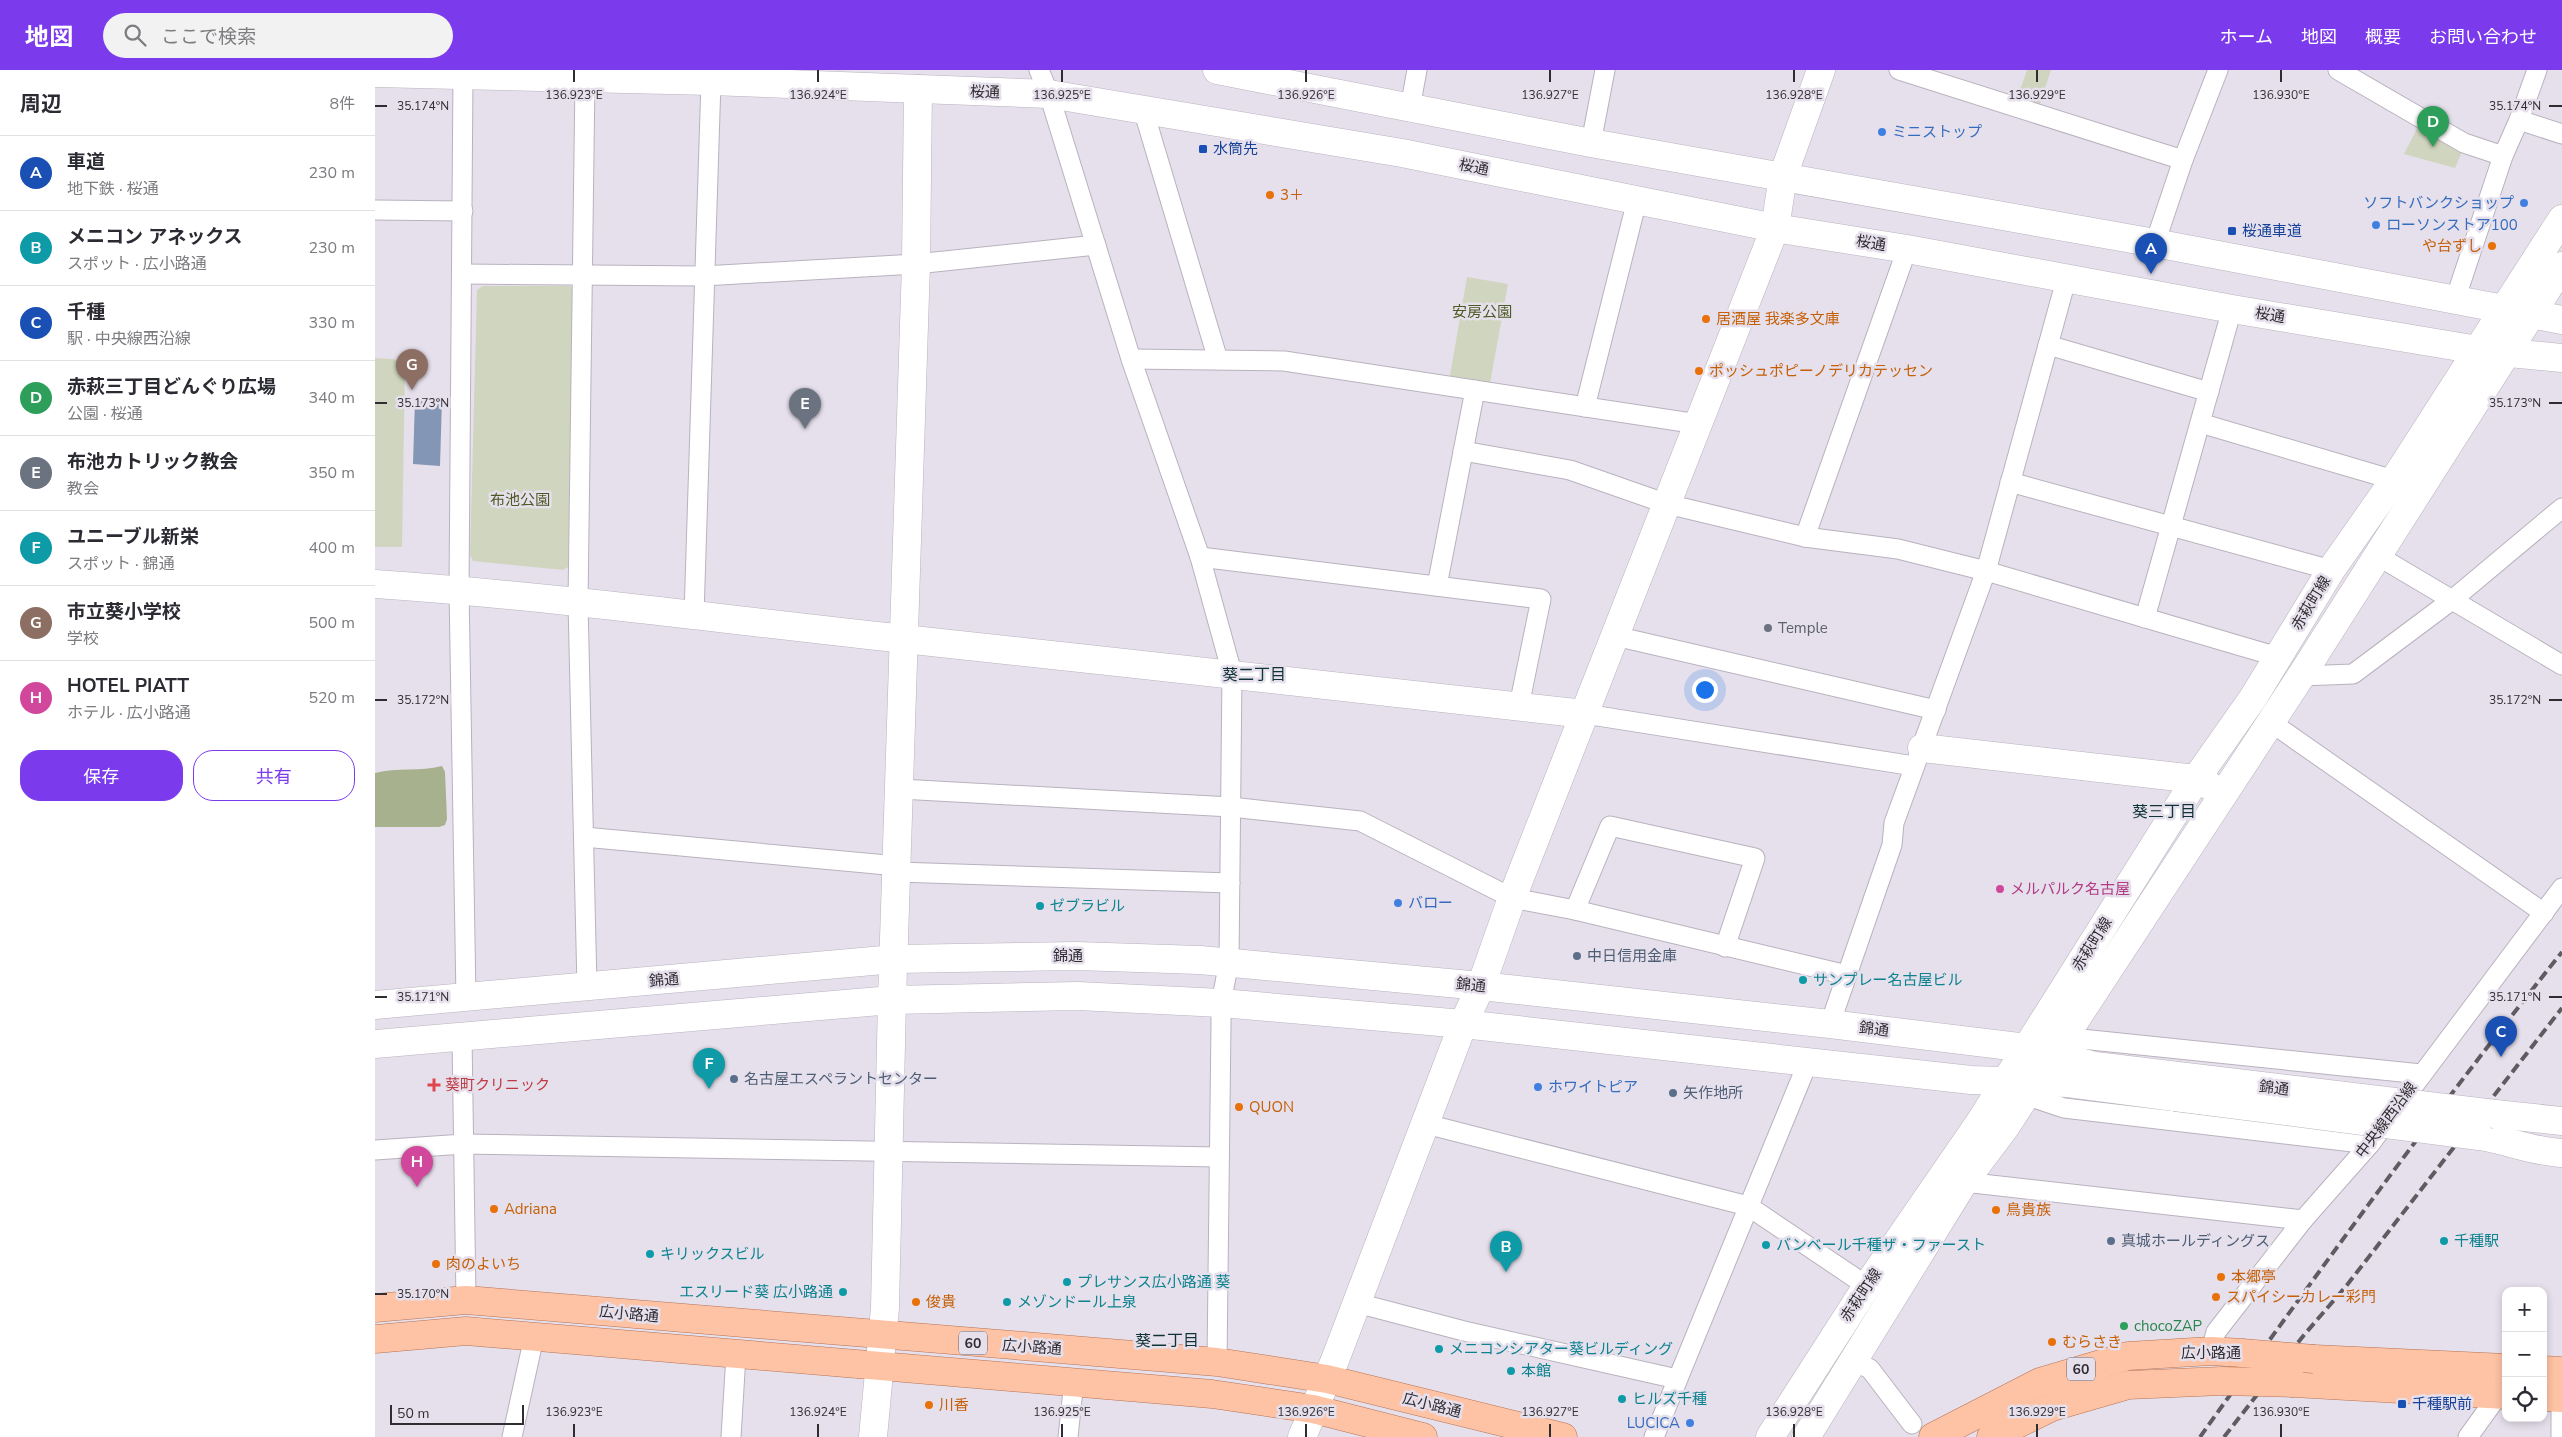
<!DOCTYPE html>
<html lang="ja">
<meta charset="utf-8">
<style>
body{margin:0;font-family:"Nunito Sans","Noto Sans JP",sans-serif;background:#f2f2f3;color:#2b2b33}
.controls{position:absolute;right:15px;bottom:15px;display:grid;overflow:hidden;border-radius:10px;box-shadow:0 2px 8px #0003}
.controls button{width:45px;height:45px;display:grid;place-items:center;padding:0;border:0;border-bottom:1px solid #e1e1e2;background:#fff;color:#2b2b33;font:25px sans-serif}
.scale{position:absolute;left:15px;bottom:12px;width:134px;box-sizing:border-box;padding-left:5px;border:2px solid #302d32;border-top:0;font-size:14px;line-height:18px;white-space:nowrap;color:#302d32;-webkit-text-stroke:4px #e6e0ec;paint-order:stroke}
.you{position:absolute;left:1329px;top:619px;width:18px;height:18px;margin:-12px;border:4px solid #fff;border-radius:50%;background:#1a73e8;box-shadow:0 0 0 8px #1a73e833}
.badge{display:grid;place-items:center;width:32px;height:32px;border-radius:50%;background:#7c3aed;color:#fff;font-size:16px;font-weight:700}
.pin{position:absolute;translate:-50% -41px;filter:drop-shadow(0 1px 2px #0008)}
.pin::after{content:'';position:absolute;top:26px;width:18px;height:15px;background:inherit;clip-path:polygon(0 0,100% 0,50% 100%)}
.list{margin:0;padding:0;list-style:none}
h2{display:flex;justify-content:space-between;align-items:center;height:65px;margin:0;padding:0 20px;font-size:21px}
h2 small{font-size:16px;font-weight:400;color:#7c7c81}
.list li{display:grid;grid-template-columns:32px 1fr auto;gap:15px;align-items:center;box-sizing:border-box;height:75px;padding:0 20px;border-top:1px solid #e1e1e2}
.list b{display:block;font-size:19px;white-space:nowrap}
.list p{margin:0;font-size:16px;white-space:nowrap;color:#7c7c81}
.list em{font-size:16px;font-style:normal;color:#7c7c81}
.actions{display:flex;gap:10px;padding:15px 20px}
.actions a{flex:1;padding:11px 0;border:1px solid #7c3aed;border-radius:20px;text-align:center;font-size:18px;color:#7c3aed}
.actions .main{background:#7c3aed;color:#fff}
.icon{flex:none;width:28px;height:28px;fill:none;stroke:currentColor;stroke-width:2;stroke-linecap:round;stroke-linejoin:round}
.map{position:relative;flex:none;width:2187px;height:1367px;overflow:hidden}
header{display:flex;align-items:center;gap:30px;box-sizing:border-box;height:70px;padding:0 25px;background:#7c3aed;color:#fff}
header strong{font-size:24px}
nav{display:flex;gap:28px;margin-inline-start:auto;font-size:18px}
.search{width:350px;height:45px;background:#f2f2f3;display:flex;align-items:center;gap:12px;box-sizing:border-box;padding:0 18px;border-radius:28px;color:#7c7c81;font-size:19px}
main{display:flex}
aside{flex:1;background:#fff}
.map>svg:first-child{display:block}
.green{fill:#cfd5be}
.forest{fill:#a7b18d}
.water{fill:#8496b5}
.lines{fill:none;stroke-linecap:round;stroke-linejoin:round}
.street-casing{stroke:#b9b2be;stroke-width:21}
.secondary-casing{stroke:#b9b2be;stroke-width:29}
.primary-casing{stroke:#b67355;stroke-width:29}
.street{stroke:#fff;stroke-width:19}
.secondary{stroke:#fff;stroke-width:28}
.primary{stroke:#fec2a4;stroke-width:28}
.rail{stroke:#5e5b61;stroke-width:4;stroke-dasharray:10 5;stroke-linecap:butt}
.secondary-bridge-casing{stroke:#b9b2be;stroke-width:29;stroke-linecap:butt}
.primary-bridge-casing{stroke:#b67355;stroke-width:29;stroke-linecap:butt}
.secondary-bridge{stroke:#fff;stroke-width:28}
.primary-bridge{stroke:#fec2a4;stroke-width:28}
.ticks{fill:none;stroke:#302d32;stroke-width:2}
.shop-dot{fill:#3f7fe0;stroke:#e6e0ec;stroke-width:2}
.transit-dot{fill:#1a4fb4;stroke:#e6e0ec;stroke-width:2}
.food-dot{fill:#e8710a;stroke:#e6e0ec;stroke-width:2}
.worship-dot{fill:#6b7280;stroke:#e6e0ec;stroke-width:2}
.hotel-dot{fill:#d1479c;stroke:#e6e0ec;stroke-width:2}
.culture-dot{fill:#0f9aa8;stroke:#e6e0ec;stroke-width:2}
.service-dot{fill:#5c6f8a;stroke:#e6e0ec;stroke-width:2}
.health-dot{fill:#e0444e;stroke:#e6e0ec;stroke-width:2}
.leisure-dot{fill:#2e9e5b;stroke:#e6e0ec;stroke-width:2}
.labels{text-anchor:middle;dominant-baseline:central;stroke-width:5;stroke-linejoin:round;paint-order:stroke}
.shield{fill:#e6e0ec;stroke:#67636a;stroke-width:1}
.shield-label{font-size:14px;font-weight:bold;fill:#302d32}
.street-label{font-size:15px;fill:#302d32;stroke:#e6e0ec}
.shop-label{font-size:15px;fill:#366cbe;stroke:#e6e0ec;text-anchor:start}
.transit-label{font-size:15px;fill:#164399;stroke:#e6e0ec;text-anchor:start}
.food-label{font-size:15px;fill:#c56008;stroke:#e6e0ec;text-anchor:start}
.park-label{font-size:15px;fill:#4e5a23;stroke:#e6e0ec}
.worship-label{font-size:15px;fill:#5b616d;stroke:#e6e0ec;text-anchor:start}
.hotel-label{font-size:15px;fill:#b23c85;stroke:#e6e0ec;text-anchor:start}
.culture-label{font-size:15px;fill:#0d838f;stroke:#e6e0ec;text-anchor:start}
.service-label{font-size:15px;fill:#4e5e75;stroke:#e6e0ec;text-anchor:start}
.health-label{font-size:15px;fill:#be3a42;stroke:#e6e0ec;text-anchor:start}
.leisure-label{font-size:15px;fill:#27864d;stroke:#e6e0ec;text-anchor:start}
.neighbourhood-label{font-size:16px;fill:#103337;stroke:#e6e0ec}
.ticks-label{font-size:12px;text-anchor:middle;fill:#302d32;stroke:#e6e0ec;stroke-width:5;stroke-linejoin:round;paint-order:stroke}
</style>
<header>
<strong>地図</strong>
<div class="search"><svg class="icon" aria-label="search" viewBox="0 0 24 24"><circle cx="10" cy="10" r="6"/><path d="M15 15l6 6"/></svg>ここで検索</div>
<nav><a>ホーム</a><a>地図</a><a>概要</a><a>お問い合わせ</a></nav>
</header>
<main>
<aside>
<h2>周辺<small>8件</small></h2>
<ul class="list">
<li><span class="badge" style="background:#1a4fb4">A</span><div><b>車道</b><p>地下鉄 · 桜通</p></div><em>230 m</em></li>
<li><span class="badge" style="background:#0f9aa8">B</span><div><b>メニコン アネックス</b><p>スポット · 広小路通</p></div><em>230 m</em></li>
<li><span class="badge" style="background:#1a4fb4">C</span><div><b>千種</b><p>駅 · 中央線西沿線</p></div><em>330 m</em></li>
<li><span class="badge" style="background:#2e9e5b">D</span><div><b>赤萩三丁目どんぐり広場</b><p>公園 · 桜通</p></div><em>340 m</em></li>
<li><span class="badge" style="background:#6b7280">E</span><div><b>布池カトリック教会</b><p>教会</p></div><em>350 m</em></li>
<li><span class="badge" style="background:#0f9aa8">F</span><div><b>ユニーブル新栄</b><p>スポット · 錦通</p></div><em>400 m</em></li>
<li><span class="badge" style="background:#8d6e63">G</span><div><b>市立葵小学校</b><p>学校</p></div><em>500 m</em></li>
<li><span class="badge" style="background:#d1479c">H</span><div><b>HOTEL PIATT</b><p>ホテル · 広小路通</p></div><em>520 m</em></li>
</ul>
<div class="actions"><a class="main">保存</a><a>共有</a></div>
</aside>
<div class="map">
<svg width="2187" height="1367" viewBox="0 0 2187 1367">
<rect width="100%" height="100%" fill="#e6e0ec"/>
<!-- green -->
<g class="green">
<polygon points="1652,0 1676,0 1664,37 1642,29"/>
<polygon points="2044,55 2088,79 2080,98 2029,84"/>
<polygon points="1092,207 1133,214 1115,313 1075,306"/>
<polygon points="108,216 195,216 198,219 193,497 188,500 98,491 95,485 102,220"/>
<polygon points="0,288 19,289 30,297 27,477 0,477"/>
</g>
<!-- forest -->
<path class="forest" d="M67,696L70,702L72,749L70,755L64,757H0V703C22,697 45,702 67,696Z"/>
<!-- water -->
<polygon class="water" points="40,328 67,329 65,396 38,394"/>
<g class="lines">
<defs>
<g id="street">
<polyline points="664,0 674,24 756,289 825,487 857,603 854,892 846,933 846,953 842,1292"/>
<polyline points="1524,0 1808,90"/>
<polyline points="1963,0 2089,73 2128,86"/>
<polyline points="88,5 84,520 91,928"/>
<polyline points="210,8 203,533 212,917"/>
<polyline points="1035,38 1042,0"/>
<polyline points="768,39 843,290"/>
<polyline points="2144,50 2187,64"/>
<polyline points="1216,73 1230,0"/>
<polyline points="0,140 88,141"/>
<polyline points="1780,173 1808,90 1843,0"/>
<polyline points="88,204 328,206 541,194 721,175"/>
<polyline points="2080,230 2128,86 2144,50 2162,0"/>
<polyline points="1673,275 1834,322"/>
<polyline points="756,289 909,291 1323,354"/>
<polyline points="1210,337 1262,130"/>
<polyline points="1825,353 2019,410"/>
<polyline points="1088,381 1195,400 1292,434 1430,467 1523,479 1611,501 1903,587"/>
<polyline points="1635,412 1956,500"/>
<polyline points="1430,467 1532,179"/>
<polyline points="2003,486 2187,595"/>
<polyline points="825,487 1166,529 1144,636"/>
<polyline points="1062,516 1100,320"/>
<polyline points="319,545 336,11"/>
<polyline points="1770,548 1857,239"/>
<polyline points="1240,566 1561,640"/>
<polyline points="1926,606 1978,604 2077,530 2187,438"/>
<polyline points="1210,644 1539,696"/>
<polyline points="1894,651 2169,843"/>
<polyline points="525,719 856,737 985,751 1137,828 1200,840 1472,905"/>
<polyline points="209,767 523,796"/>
<polyline points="522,802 855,813"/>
<polyline points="1200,840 1235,756 1380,788 1350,877"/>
<polyline points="1455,954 1517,775 1519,753 1611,501 1691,210"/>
<polyline points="87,967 91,1230"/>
<polyline points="1680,970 1687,967 2046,1004"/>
<polyline points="1642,1019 1650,1025 1689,1038 1995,1074"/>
<polyline points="1051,1054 1373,1136 1492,1216"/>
<polyline points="0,1080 89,1074 844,1087"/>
<polyline points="1589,1112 1928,1150"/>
<polyline points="982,1233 1089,1261 1302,1309"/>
<polyline points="1836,1281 1841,1262 1928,1150 1995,1074 2187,818"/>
<polyline points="1478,1290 1495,1299 1537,1354"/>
<polyline points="2186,1328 2186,1367"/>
<polyline points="137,1367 159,1267"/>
<polyline points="356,1367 361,1285"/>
<polyline points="693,1367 699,1311"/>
<polyline points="1279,1367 1433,992"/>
<polyline points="2093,1367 2124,1324"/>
</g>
<g id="secondary">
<polyline points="842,0 1216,73 1780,173 2187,250"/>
<polyline points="0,3 336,11 674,24 1027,83 1400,158 1532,179 1857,239 2103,280 2187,288"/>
<path d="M0,514C177,526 353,550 529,569C756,594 983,617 1210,644"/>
<polyline points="1547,678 1821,709 1835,716"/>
<polyline points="0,935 520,889 701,886 825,890 1106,916 1455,954 1652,978 1720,996 1803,1006"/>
<polyline points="0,974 517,930 703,926 846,933 1088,954 1596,1010 1693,1013 1800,1027"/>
<polyline points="2120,1044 2187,1051"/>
<path d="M2104,1066C2132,1070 2159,1082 2187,1083"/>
<polyline points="498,1367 510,1238 517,930 541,194 543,19"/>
<polyline points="927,1367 960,1290 1088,954 1106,916 1137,828 1400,158 1408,106 1446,0"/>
<polyline points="1395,1367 1492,1216 1605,1052 1821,709 1878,628 1956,500 2019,410 2187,149"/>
<polyline points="1431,1367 1589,1112 1631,1056 1926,606 2187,196"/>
</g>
<g id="primary">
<polyline points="0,1238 91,1230 842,1292 952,1309 1188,1367"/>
<polyline points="0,1269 91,1261 837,1324 938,1339 1048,1367"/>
<polyline points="1939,1289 2131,1298"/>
<polyline points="2168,1300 2187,1301"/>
<polyline points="1919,1313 2131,1325"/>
<polyline points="2168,1327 2187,1328"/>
<polyline points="1558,1367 1665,1312 1753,1286 1836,1281 1867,1283"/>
<polyline points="1616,1367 1677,1337 1753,1315 1847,1311"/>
</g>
</defs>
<!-- street casing -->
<use href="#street" class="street-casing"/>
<!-- secondary casing -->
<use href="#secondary" class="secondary-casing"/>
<!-- primary casing -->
<use href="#primary" class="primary-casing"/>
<!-- street -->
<use href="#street" class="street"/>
<!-- secondary -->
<use href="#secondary" class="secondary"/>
<!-- primary -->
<use href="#primary" class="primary"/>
<!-- rail -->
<g class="rail">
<path d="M1825,1367C1942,1203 2061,1040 2187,882"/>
<polyline points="1849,1367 1929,1265 1972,1215 2187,938"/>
</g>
<defs>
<g id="secondary-bridge">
<polyline points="1803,1006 2120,1044"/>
<polyline points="1800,1027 2104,1066"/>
</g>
<g id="primary-bridge">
<polyline points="1867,1283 1939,1289"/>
<polyline points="1847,1311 1919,1313"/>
</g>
</defs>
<!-- secondary-bridge casing -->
<use href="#secondary-bridge" class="secondary-bridge-casing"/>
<!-- primary-bridge casing -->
<use href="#primary-bridge" class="primary-bridge-casing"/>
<!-- secondary-bridge -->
<use href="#secondary-bridge" class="secondary-bridge"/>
<!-- primary-bridge -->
<use href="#primary-bridge" class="primary-bridge"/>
</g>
<!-- ticks -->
<path class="ticks" d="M199,0V12M443,0V12M687,0V12M931,0V12M1175,0V12M1419,0V12M1662,0V12M1906,0V12M0,36H12M2174,36H2187M0,333H12M2174,333H2187M0,630H12M2174,630H2187M0,927H12M2174,927H2187M0,1224H12M199,1354V1367M443,1354V1367M687,1354V1367M931,1354V1367M1175,1354V1367M1419,1354V1367M1662,1354V1367M1906,1354V1367"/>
<!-- markers -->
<g class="shop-dot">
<circle cx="1507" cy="62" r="5"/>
<circle cx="2149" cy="133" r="5"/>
<circle cx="2001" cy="155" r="5"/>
<circle cx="1023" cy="833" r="5"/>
<circle cx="1163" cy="1017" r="5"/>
<circle cx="1315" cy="1353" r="5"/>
</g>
<g class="transit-dot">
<rect x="823" y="74" width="10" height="10" rx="2.5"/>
<rect x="1852" y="156" width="10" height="10" rx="2.5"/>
<rect x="2022" y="1329" width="10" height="10" rx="2.5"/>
</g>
<g class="food-dot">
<circle cx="895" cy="125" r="5"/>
<circle cx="2117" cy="176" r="5"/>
<circle cx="1331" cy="249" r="5"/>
<circle cx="1324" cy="301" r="5"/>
<circle cx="864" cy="1037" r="5"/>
<circle cx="119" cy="1139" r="5"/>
<circle cx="1621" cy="1140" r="5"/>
<circle cx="61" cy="1194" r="5"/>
<circle cx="1846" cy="1207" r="5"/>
<circle cx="1841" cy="1227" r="5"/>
<circle cx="541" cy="1232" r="5"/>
<circle cx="1677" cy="1272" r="5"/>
<circle cx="554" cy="1335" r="5"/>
</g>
<circle class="worship-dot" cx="1393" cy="558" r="5"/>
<circle class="hotel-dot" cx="1625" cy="819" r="5"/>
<g class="culture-dot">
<circle cx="665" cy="836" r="5"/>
<circle cx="1428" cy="910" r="5"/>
<circle cx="2069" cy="1171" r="5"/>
<circle cx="1391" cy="1175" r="5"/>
<circle cx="275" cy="1184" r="5"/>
<circle cx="692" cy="1212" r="5"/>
<circle cx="468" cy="1222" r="5"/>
<circle cx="632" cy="1232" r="5"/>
<circle cx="1064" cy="1279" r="5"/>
<circle cx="1136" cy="1301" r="5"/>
<circle cx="1247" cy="1329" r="5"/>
</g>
<g class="service-dot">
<circle cx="1202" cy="886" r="5"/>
<circle cx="359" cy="1009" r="5"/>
<circle cx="1298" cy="1023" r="5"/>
<circle cx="1736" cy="1171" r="5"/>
</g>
<path class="health-dot" d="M56.5 1007.5h5v5h5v5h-5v5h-5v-5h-5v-5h5z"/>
<circle class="leisure-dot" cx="1749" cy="1256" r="5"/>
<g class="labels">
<!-- shield labels -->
<g class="shield">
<rect x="584" y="1261.5" width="28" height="23" rx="4"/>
<rect x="1692" y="1287.5" width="28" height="23" rx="4"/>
</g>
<g class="shield-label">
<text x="598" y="1273">60</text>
<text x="1706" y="1299">60</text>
</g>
<!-- street labels -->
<g class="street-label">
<text transform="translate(610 22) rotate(2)">桜通</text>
<text transform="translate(1099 97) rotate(11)">桜通</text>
<text transform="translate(1496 173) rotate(9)">桜通</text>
<text transform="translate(1895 245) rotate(9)">桜通</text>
<text transform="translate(1936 533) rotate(-59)">赤萩町線</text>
<text transform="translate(1717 874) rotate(-58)">赤萩町線</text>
<text x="693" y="886">錦通</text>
<text transform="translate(289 910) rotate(-5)">錦通</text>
<text transform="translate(1096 915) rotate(6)">錦通</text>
<text transform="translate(1499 959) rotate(7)">錦通</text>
<text transform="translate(1899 1018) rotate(7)">錦通</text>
<text transform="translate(2011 1050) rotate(-53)">中央線西沿線</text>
<text transform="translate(1486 1225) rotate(-56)">赤萩町線</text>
<text transform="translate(254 1244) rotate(5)">広小路通</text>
<text transform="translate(657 1277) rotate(4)">広小路通</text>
<text x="1836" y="1283">広小路通</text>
<text transform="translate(1057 1335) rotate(14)">広小路通</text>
</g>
<!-- shop labels -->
<g class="shop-label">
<text x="1517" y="62">ミニストップ</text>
<text x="2139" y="133" text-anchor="end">ソフトバンクショップ</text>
<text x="2011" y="155">ローソンストア100</text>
<text x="1033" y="833">バロー</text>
<text x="1173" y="1017">ホワイトピア</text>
<text x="1305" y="1353" text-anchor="end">LUCICA</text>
</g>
<!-- transit labels -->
<g class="transit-label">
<text x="838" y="79">水筒先</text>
<text x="1867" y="161">桜通車道</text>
<text x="2037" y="1334">千種駅前</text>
</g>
<!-- food labels -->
<g class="food-label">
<text x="905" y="125">3＋</text>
<text x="2107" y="176" text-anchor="end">や台ずし</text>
<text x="1341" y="249">居酒屋 我楽多文庫</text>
<text x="1334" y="301">ポッシュポピーノデリカテッセン</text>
<text x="874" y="1037">QUON</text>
<text x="129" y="1139">Adriana</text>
<text x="1631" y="1140">鳥貴族</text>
<text x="71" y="1194">肉のよいち</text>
<text x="1856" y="1207">本郷亭</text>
<text x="1851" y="1227">スパイシーカレー彩門</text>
<text x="551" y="1232">俊貴</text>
<text x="1687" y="1272">むらさき</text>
<text x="564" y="1335">川香</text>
</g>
<!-- park labels -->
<g class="park-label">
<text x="1107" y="242">安房公園</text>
<text x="145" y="430">布池公園</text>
</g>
<!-- worship labels -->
<g class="worship-label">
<text x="1403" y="558">Temple</text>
</g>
<!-- hotel labels -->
<g class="hotel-label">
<text x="1635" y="819">メルパルク名古屋</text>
</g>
<!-- culture labels -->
<g class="culture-label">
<text x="675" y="836">ゼブラビル</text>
<text x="1438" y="910">サンプレー名古屋ビル</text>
<text x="2079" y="1171">千種駅</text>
<text x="1401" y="1175">バンベール千種ザ・ファースト</text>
<text x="285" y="1184">キリックスビル</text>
<text x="702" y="1212">プレサンス広小路通 葵</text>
<text x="458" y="1222" text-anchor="end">エスリード葵 広小路通</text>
<text x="642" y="1232">メゾンドール上泉</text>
<text x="1074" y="1279">メニコンシアター葵ビルディング</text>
<text x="1146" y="1301">本館</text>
<text x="1257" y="1329">ヒルズ千種</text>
</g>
<!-- service labels -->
<g class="service-label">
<text x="1212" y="886">中日信用金庫</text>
<text x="369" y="1009">名古屋エスペラントセンター</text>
<text x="1308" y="1023">矢作地所</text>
<text x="1746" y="1171">真城ホールディングス</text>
</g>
<!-- health labels -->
<g class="health-label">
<text x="70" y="1015">葵町クリニック</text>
</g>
<!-- leisure labels -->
<g class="leisure-label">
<text x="1759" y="1256">chocoZAP</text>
</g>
<!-- neighbourhood labels -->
<g class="neighbourhood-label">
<text x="879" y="605">葵二丁目</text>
<text x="1789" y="742">葵三丁目</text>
<text x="792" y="1271">葵二丁目</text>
</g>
</g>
<g class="ticks-label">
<text x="199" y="29">136.923°E</text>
<text x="443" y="29">136.924°E</text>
<text x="687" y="29">136.925°E</text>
<text x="931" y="29">136.926°E</text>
<text x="1175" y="29">136.927°E</text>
<text x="1419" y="29">136.928°E</text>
<text x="1662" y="29">136.929°E</text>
<text x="1906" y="29">136.930°E</text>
<text x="48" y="40">35.174°N</text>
<text x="2140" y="40">35.174°N</text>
<text x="48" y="337">35.173°N</text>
<text x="2140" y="337">35.173°N</text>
<text x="48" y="634">35.172°N</text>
<text x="2140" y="634">35.172°N</text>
<text x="48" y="931">35.171°N</text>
<text x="2140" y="931">35.171°N</text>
<text x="48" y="1228">35.170°N</text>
<text x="199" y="1346">136.923°E</text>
<text x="443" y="1346">136.924°E</text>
<text x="687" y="1346">136.925°E</text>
<text x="931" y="1346">136.926°E</text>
<text x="1175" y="1346">136.927°E</text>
<text x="1419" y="1346">136.928°E</text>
<text x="1662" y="1346">136.929°E</text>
<text x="1906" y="1346">136.930°E</text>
</g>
</svg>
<div class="controls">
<button>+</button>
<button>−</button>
<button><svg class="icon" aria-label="locate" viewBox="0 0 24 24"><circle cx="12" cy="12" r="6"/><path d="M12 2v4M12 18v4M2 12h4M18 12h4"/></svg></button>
</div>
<div class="scale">50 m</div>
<div class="you"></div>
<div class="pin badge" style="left:1776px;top:204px;background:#1a4fb4">A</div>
<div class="pin badge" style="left:1131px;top:1202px;background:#0f9aa8">B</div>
<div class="pin badge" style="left:2126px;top:987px;background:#1a4fb4">C</div>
<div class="pin badge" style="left:2058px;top:77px;background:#2e9e5b">D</div>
<div class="pin badge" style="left:430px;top:359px;background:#6b7280">E</div>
<div class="pin badge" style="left:334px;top:1019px;background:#0f9aa8">F</div>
<div class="pin badge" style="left:37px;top:320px;background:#8d6e63">G</div>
<div class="pin badge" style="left:42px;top:1117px;background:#d1479c">H</div>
</div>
</main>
